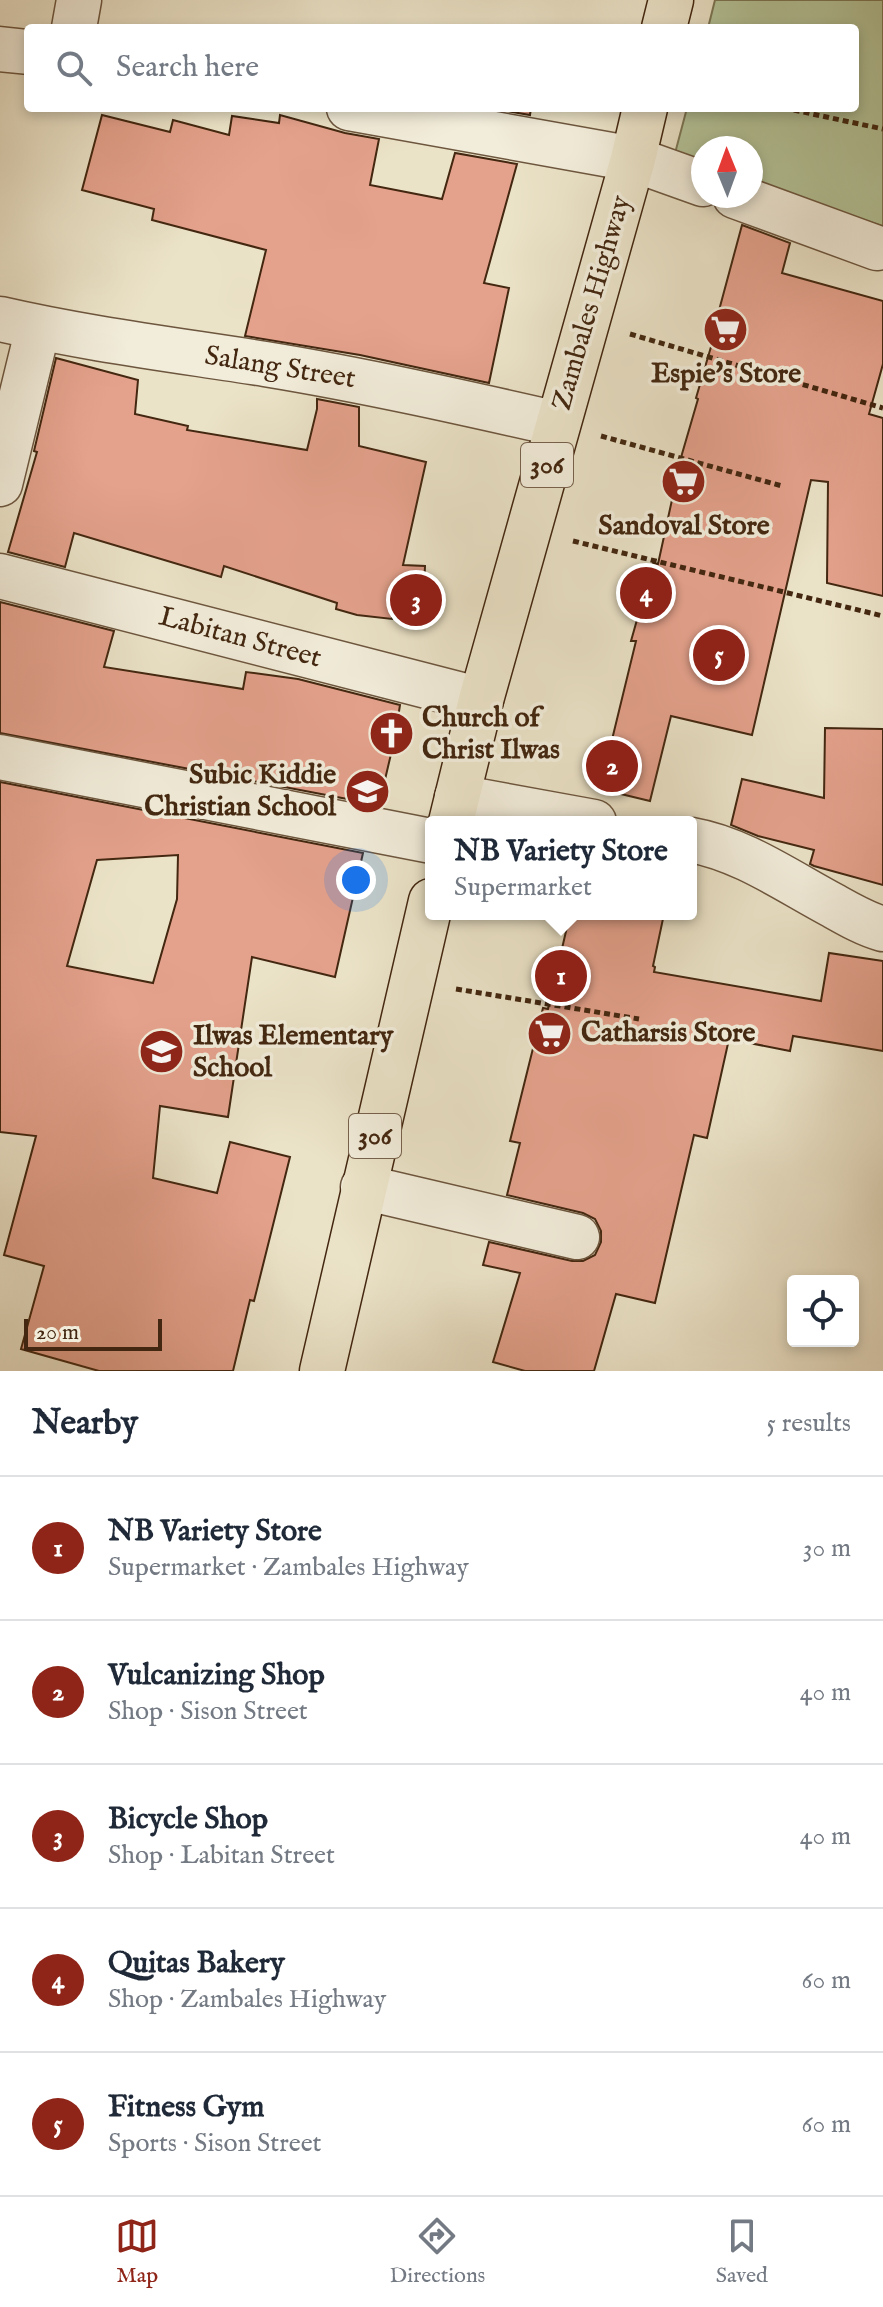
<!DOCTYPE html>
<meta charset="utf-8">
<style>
body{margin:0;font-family:"IM FELL English",serif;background:#f2f2f3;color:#1f2937}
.controls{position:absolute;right:24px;bottom:24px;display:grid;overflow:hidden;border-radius:8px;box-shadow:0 4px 12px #0003}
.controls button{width:72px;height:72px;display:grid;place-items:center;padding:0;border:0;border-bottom:2px solid #e0e1e3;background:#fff;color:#1f2937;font:40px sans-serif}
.compass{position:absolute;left:691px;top:136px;width:72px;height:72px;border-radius:50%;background:#fff;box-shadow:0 4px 12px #0003;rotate:359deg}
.scale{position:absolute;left:24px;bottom:20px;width:138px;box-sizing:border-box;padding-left:8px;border:4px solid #432710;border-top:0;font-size:22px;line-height:28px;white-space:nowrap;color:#432710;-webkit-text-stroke:6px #f2eddb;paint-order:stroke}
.you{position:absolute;left:356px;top:880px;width:28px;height:28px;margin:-20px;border:6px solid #fff;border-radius:50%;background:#1a73e8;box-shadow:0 0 0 12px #1a73e833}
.badge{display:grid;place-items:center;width:52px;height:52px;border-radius:50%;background:#8f2418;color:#fff;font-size:26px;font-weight:700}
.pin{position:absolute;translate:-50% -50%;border:4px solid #fff;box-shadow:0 2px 8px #0006}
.popup{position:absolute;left:425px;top:816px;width:272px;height:104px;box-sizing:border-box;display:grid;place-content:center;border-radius:8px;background:#fff;filter:drop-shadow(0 2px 6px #0005);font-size:26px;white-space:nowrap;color:#747a83}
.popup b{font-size:30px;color:#1f2937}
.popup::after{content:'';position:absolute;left:50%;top:100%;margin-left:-16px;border:16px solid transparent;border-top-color:#fff}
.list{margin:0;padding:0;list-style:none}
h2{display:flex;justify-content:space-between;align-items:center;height:104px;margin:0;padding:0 32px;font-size:34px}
h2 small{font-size:26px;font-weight:400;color:#747a83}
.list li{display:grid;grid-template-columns:52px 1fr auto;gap:24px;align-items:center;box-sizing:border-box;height:144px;padding:0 32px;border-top:2px solid #e0e1e3}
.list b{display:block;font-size:30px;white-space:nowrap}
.list p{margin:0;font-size:26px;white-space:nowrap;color:#747a83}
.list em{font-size:26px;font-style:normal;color:#747a83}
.icon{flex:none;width:44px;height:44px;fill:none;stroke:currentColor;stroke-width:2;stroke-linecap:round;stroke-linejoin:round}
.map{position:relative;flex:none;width:883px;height:1371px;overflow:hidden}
.search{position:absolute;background:#fff;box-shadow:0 4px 12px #0003;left:24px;right:24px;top:24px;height:88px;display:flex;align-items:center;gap:20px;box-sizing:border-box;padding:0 28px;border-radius:8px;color:#747a83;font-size:30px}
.sheet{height:824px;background:#fff}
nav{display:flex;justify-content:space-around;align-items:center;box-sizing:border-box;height:112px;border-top:2px solid #e0e1e3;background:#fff;font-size:22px;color:#747a83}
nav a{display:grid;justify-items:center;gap:4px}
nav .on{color:#8f2418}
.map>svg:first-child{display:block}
.green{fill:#b4c499;stroke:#7c7654;stroke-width:2}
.building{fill:#e4a18c;stroke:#432710;stroke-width:2;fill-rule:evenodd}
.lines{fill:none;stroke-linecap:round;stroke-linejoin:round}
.minor-casing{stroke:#6d563e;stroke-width:47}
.major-casing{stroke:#432710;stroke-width:47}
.path{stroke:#432710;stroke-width:5;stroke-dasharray:6 4;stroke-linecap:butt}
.minor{stroke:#f2eddb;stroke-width:44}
.major{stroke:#ebe3c8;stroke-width:44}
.labels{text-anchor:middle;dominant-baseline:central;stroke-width:7;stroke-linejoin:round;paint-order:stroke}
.shield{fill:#f2eddb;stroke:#78624d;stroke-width:2}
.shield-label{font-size:26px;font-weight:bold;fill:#432710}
.street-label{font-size:28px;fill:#432710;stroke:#f2eddb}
.poi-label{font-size:28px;font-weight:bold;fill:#432710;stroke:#f2eddb;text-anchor:start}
</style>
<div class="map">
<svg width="883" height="1371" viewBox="0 0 883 1371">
<rect width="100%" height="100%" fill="#ebe3c8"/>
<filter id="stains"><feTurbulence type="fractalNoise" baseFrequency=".0025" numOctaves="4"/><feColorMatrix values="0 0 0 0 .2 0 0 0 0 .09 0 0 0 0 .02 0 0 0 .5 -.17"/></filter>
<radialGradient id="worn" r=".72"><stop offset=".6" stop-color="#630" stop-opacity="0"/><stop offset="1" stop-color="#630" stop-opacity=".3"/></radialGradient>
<!-- green -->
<polygon class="green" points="715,0 883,0 883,226 751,183 751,148 703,148 703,167 674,157 687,108 855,108 855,28 708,28"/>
<!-- building -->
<g class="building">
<polygon points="490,108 531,108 530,115"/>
<polygon points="102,115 170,132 173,120 229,135 232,116 279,123 280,115 345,133 379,139 370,185 442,199 455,153 517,164 484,283 509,288 489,383 360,355 245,336 266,250 152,220 154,209 82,190"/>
<polygon points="742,225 790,243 782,273 883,301 883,364 869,414 883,418 883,596 827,583 828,482 811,480 752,735 671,716 650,801 600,789 636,641 631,641 653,563 658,564 682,454 698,399 696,398 713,340 711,340"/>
<polygon points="56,358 138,380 135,414 188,426 187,430 307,450 317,409 317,399 359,407 359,446 426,462 403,565 425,566 423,614 392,614 392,619 357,615 336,609 337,603 224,566 221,577 74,533 65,567 8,552 37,452 34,451"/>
<polygon points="0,602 114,631 104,667 243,689 246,672 298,679 400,705 395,737 379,805 0,733"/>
<polygon points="825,728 883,729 883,885 814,866 810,864 814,850 758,836 731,825 742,779 824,798"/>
<path d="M0,782L363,853L335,977L252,957L228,1117L160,1106L153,1178L217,1193L230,1142L290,1157L254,1301L250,1300L233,1371H99L21,1349L44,1266L4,1255L36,1136L0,1132ZM178,855L177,899L153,983L67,966L97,860Z"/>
<polygon points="570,914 664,914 653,966 655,967 654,972 821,1001 829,953 883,961 883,1051 793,1036 790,1051 729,1039 707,1138 694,1135 655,1303 616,1294 594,1371 525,1371 493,1362 520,1273 483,1265 489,1242 572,1261 583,1261 595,1255 601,1242 601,1231 595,1219 583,1213 507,1195 520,1143 510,1141 543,1008 548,1009"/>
</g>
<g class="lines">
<defs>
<g id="minor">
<polyline points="74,28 79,0"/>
<polyline points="0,49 28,52"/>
<polyline points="349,108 633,159 703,184"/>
<polyline points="735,196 877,248"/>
<path d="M0,319C87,339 176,350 265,364C363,380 461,402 558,424"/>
<polyline points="0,484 38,328"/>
<polyline points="0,576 481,700"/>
<polyline points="0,757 431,841"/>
<polyline points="457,797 594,822"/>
<path d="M691,840C742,849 787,881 832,905C848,914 865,924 883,929"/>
<polyline points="363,1187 577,1237"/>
</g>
<g id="major">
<polyline points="664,28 671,0"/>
<polyline points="451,822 481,700 633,159 645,108"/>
<polyline points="322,1371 431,901"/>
</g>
</defs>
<!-- minor casing -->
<use href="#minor" class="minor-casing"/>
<!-- major casing -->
<use href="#major" class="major-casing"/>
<!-- path -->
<g class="path">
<polyline points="784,108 883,129"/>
<polyline points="630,334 883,408"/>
<polyline points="601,436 782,486"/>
<polyline points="573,541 883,616"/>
<polyline points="456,989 639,1019"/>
</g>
<!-- minor -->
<use href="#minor" class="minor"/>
<!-- major -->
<use href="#major" class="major"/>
</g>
<!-- icons -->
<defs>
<symbol id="supermarket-disc" viewBox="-11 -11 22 22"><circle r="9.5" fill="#8f2418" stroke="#f2eddb"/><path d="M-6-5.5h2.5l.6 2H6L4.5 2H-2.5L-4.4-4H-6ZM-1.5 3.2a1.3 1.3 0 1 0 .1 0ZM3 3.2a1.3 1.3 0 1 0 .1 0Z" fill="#fff"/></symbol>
<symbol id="church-disc" viewBox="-11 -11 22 22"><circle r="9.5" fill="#8f2418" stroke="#f2eddb"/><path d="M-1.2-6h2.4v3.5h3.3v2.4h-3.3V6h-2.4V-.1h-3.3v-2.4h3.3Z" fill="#fff"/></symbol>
<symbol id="school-disc" viewBox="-11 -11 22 22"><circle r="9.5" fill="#8f2418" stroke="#f2eddb"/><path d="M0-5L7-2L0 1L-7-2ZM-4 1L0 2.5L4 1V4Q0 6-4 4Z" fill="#fff"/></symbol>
</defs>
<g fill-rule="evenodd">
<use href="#supermarket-disc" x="700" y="304" width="51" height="51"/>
<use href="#supermarket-disc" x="658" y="456" width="51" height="51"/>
<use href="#church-disc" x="366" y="708" width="51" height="51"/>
<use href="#school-disc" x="342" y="766" width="51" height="51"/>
<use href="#supermarket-disc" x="524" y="1008" width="51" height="51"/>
<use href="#school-disc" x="136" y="1026" width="51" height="51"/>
</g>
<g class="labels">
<!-- shield labels -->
<g class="shield">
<rect x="521" y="443" width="52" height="44" rx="6"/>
<rect x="349" y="1114" width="52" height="44" rx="6"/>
</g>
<g class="shield-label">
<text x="547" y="465">306</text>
<text x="375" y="1136">306</text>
</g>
<!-- street labels -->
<g class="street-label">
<text transform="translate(592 303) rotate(-74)">Zambales Highway</text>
<text transform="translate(280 368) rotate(9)">Salang Street</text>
<text transform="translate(240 638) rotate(15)">Labitan Street</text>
</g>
<!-- poi labels -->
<g class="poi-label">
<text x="726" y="374" text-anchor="middle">Espie's Store</text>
<text x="684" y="526" text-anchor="middle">Sandoval Store</text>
<text x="422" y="718">Church of<tspan x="422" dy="32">Christ Ilwas</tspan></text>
<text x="336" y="775" text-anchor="end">Subic Kiddie<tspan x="336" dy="32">Christian School</tspan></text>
<text x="581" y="1033">Catharsis Store</text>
<text x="193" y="1036">Ilwas Elementary<tspan x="193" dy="32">School</tspan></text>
</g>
</g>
<rect width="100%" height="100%" filter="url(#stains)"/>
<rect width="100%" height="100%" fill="url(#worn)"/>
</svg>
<div class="controls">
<button><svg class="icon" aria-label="locate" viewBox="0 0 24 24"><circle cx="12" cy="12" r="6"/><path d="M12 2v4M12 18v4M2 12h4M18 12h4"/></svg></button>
</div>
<svg class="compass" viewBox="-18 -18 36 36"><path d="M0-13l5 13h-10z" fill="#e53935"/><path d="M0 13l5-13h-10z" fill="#747a83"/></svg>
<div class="scale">20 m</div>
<div class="you"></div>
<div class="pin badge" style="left:561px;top:976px">1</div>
<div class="popup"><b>NB Variety Store</b>Supermarket</div>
<div class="pin badge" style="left:612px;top:766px">2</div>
<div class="pin badge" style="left:416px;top:600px">3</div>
<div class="pin badge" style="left:646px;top:593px">4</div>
<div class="pin badge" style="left:719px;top:655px">5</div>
<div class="search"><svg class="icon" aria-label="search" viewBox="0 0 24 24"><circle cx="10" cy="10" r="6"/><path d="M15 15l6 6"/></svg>Search here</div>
</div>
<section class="sheet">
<h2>Nearby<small>5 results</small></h2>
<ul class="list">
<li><span class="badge">1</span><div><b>NB Variety Store</b><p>Supermarket · Zambales Highway</p></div><em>30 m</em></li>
<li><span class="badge">2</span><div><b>Vulcanizing Shop</b><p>Shop · Sison Street</p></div><em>40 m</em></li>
<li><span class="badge">3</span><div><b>Bicycle Shop</b><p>Shop · Labitan Street</p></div><em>40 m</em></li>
<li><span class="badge">4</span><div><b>Quitas Bakery</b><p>Shop · Zambales Highway</p></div><em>60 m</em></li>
<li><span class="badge">5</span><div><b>Fitness Gym</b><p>Sports · Sison Street</p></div><em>60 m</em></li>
</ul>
</section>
<nav>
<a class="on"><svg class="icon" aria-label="map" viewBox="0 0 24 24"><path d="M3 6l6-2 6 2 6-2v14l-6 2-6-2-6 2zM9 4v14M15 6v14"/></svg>Map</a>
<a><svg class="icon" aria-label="directions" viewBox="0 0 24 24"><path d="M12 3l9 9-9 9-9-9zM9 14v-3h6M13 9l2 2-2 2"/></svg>Directions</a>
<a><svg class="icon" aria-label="saved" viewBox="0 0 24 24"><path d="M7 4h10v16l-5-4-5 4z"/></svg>Saved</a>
</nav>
